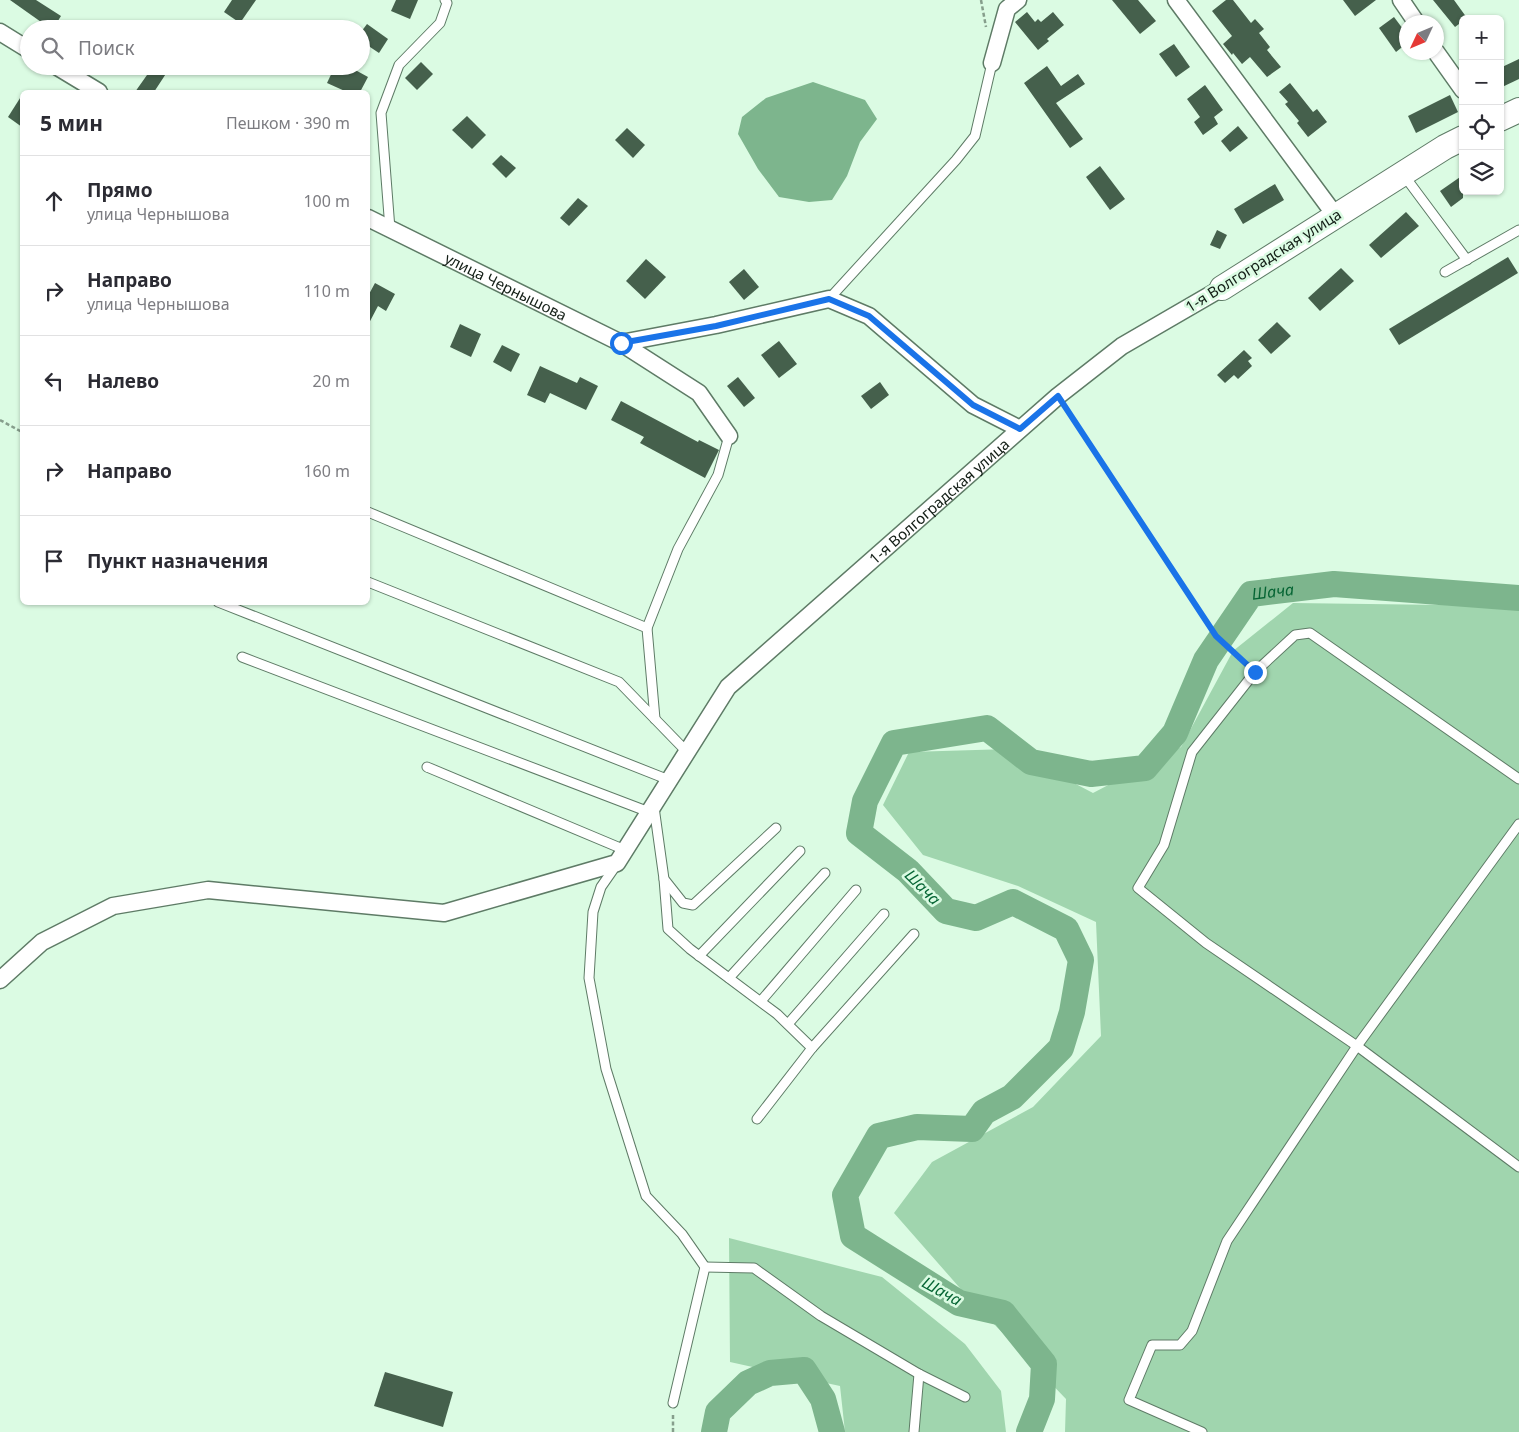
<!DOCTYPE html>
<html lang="ru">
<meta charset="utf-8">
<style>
body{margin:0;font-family:"Noto Sans",sans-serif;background:#f7f7f7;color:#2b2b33}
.controls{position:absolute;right:15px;top:15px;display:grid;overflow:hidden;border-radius:8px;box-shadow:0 1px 4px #0004}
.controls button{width:45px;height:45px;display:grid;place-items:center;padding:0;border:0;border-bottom:1px solid #e1e1e2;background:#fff;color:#2b2b33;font:25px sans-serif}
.compass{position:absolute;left:1399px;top:15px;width:45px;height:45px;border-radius:50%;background:#fff;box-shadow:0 1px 4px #0004;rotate:226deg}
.stop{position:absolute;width:15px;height:15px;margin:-11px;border:4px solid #1a73e8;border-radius:50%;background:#fff}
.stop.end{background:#1a73e8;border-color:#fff;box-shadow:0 1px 5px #0008}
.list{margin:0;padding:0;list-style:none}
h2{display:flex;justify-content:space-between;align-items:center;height:65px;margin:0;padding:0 20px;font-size:21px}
h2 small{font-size:16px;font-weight:400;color:#7c7c81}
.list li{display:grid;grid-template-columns:32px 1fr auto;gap:15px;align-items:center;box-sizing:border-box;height:90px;padding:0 20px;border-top:1px solid #e1e1e2}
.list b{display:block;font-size:19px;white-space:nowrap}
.list p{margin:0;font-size:16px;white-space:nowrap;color:#7c7c81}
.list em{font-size:16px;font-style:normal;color:#7c7c81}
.icon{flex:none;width:28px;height:28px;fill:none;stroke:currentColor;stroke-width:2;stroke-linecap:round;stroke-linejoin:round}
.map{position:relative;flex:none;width:1519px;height:1432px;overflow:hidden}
.search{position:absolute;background:#fff;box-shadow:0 1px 4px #0004;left:20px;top:20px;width:350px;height:55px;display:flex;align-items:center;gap:12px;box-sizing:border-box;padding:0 18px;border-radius:28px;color:#7c7c81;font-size:19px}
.panel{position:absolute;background:#fff;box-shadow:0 1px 4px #0004;left:20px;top:90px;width:350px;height:515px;border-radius:8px}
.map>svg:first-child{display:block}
.green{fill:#a0d5ae}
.water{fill:#7db58d}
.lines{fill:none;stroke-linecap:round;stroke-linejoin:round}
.river{stroke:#7db58d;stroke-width:26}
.building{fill:#45604c}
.lane-casing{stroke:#5e7b66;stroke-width:11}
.street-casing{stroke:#5e7b66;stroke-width:19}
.secondary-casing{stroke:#5e7b66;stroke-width:26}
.path{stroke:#869e8c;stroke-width:2.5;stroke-dasharray:4 2.5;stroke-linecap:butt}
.lane{stroke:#fff;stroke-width:9}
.street{stroke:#fff;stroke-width:16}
.secondary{stroke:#fff;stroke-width:24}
.route{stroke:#1a73e8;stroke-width:6}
.labels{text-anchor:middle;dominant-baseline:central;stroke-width:5;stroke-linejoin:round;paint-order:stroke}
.street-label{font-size:15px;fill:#121d15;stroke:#dbfbe3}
.water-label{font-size:16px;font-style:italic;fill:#066534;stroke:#dbfbe3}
</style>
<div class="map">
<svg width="1519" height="1432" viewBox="0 0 1519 1432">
<rect width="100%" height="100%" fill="#dbfbe3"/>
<!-- green -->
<g class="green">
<polygon points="1293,603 1519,606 1519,1432 1065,1432 1066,1399 966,1295 894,1213 932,1162 1033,1107 1101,1036 1096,922 1018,886 923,855 883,805 909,752 1009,749 1093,793 1181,747 1233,651"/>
<polygon points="729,1238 882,1277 965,1344 1001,1391 1006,1432 845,1432 840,1386 730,1362"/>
</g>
<!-- water -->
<polygon class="water" points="813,82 865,100 877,119 860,142 847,176 832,200 809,202 779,197 758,169 738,134 742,117 766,98"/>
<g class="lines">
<!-- river -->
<g class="river">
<polyline points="714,1432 718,1412 748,1383 770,1373 804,1370 823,1399 832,1432"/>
<path id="s1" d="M1029,1432L1042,1399L1044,1364L1003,1313L959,1303L853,1236L845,1195L879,1136L917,1127L972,1129L984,1112L1012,1097L1061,1048L1072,1012L1081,960L1066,929L1013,902L976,918L946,911L908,871L859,833L865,801L894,743L987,728L1031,762L1091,774L1145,768L1175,733L1206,660L1251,594L1334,584L1519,598"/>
</g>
</g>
<!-- building -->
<g class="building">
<polygon points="10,0 36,0 61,16 53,29 51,29"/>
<polygon points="232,0 256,0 240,23 224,12"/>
<polygon points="396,0 418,0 410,19 391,11"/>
<polygon points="1112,0 1138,0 1156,21 1140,34"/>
<polygon points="1226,0 1233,0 1251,23 1255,19 1264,29 1259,33 1270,47 1267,50 1281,67 1267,77 1250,57 1242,64 1233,53 1232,55 1223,44 1232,36 1212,11"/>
<polygon points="1343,0 1376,0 1355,16"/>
<polygon points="1433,0 1454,0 1467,18 1463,19 1463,21 1455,27"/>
<polygon points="1027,12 1035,22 1038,19 1041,22 1053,12 1064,25 1047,39 1049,41 1038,50 1015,22"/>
<polygon points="1394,17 1406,33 1406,44 1396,52 1379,28"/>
<polygon points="367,24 388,39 379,53 361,41 361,32"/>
<polygon points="1174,44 1190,67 1176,77 1159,54"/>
<polygon points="1519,59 1519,79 1500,88 1500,68"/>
<polygon points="421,62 433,74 417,90 405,78"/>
<polygon points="135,66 171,66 154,92 135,92 147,75"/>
<polygon points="335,66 348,66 368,77 360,92 347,92 327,83"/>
<polygon points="1047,66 1061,86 1078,74 1085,84 1056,103 1083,139 1070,148 1024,83"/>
<polygon points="1290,83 1313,112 1317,109 1327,122 1308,137 1297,123 1299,121 1285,104 1288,102 1279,92"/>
<polygon points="1205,85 1223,110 1214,117 1218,124 1203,135 1194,122 1200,117 1187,99"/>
<polygon points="22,95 22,127 8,117"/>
<polygon points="1450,95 1458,112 1416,133 1408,116"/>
<polygon points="467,116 486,135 472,149 452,130"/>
<polygon points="1238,126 1248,138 1230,152 1221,141"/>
<polygon points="627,128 645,145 633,158 615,140"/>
<polygon points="501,155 516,168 506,178 492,164"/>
<polygon points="1100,166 1125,199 1110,210 1086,177"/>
<polygon points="1463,175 1463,198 1451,207 1440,191"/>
<polygon points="1275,184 1284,200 1243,224 1234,209"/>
<polygon points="578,198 588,206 569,226 560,218"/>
<polygon points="1406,212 1419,226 1381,258 1369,245"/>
<polygon points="1217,230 1227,235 1220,249 1210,245"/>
<polygon points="1508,257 1518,273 1399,345 1389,329"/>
<polygon points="646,259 666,277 645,299 626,281"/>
<polygon points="1341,268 1354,281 1320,311 1308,298"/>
<polygon points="744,269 759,287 744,300 729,282"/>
<polygon points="375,283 395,294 386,311 378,306 368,325 368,296"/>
<polygon points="1277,322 1291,336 1271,354 1258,340"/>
<polygon points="460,324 481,334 471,357 450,347"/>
<polygon points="779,341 797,364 779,378 761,355"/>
<polygon points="502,345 520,354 511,372 493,362"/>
<polygon points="1244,350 1252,358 1248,361 1252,366 1238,379 1234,375 1225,383 1217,375"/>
<polygon points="540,366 577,383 580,377 598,386 586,410 550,393 545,403 527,395"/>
<polygon points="738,377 755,398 744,407 727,386"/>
<polygon points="880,382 889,395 871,409 861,396"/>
<polygon points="621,401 698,442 699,440 719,450 705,478 640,443 644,437 611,420"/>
<polygon points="385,1372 453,1392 443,1427 374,1406"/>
</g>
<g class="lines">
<defs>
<g id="lane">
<polyline points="1403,174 1467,260"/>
<polyline points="390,229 381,113 399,65 440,23 447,3 445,0"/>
<polyline points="1445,272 1519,230"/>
<polyline points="829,299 956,160 975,136 992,63"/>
<polyline points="368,512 647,628 655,719"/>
<polyline points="368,582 619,682 687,752"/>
<polyline points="218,602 669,780"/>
<polyline points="647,628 678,549 718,475 729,436"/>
<polyline points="242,657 649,812"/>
<polyline points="427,767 625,850"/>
<polyline points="1519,779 1310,633 1295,635 1255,672 1192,752 1164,845 1138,888 1206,943 1357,1046 1519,1167"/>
<polyline points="654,807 664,879 683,903 693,905 776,828"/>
<polyline points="617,864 601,887 593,912 589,978 606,1069 646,1196 682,1234 705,1267 673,1403"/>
<polyline points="664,879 668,929 690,949 777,1014 812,1048"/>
<polyline points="699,956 800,851"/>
<polyline points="729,978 825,873"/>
<polyline points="761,1001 856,890"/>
<polyline points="788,1024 884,914"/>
<polyline points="757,1119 812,1048 914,934"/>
<polyline points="705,1267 754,1268 821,1316 919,1374 965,1397"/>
<polyline points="914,1432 919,1374"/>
<polyline points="1202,1432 1129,1400 1152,1345 1180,1345 1192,1331 1227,1241 1357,1046 1519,824"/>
</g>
<g id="street">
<polyline points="1176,0 1335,215"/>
<polyline points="1401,0 1416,22"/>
<polyline points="0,32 29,50"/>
<polyline points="1436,52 1463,90"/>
<polyline points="992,63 1007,9 1018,0"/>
<polyline points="56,66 99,92"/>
<path id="s2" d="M368,218L621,343L699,393L729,436"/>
<polyline points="621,343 716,325 829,299 869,316 973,405 1020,429"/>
<path id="s3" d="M0,980L42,942L113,906L208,890L444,913L617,863L728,687L1058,396L1122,346L1222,288"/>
</g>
<g id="secondary">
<polyline points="1500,119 1519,110"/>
<polyline points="1222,288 1445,147 1463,138"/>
</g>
</defs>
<!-- lane casing -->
<use href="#lane" class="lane-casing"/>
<!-- street casing -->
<use href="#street" class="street-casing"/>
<!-- secondary casing -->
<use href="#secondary" class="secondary-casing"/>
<!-- path -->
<g class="path">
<polyline points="981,0 986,27"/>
<polyline points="1065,407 1216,636 1248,665"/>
<polyline points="0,420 22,432"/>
<polyline points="673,1432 673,1414"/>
</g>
<!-- lane -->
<use href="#lane" class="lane"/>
<!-- street -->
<use href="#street" class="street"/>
<!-- secondary -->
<use href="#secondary" class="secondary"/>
</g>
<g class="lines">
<!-- route -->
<polyline class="route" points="621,343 716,326 829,299 869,316 973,405 1020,429 1058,396 1216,636 1255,672"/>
</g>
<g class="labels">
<!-- street labels -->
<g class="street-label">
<text transform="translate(1263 260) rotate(-32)">1-я Волгоградская улица</text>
<text stroke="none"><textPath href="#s2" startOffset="154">улица Чернышова</textPath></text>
<text stroke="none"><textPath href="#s3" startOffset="1139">1-я Волгоградская улица</textPath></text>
</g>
<!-- water labels -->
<g class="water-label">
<text stroke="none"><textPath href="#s1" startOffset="1595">Шача</textPath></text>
<text transform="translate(923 887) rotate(45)">Шача</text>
<text transform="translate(942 1291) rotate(29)">Шача</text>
</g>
</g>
</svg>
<div class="controls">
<button>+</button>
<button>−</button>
<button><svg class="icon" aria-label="locate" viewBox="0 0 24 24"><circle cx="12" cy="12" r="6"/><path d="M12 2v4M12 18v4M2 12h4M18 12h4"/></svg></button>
<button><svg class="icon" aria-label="layers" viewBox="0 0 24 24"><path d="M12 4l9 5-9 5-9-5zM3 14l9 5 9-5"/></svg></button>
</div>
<svg class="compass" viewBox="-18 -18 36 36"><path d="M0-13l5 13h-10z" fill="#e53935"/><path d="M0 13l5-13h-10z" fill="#7c7c81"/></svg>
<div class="stop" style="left:621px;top:343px"></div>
<div class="stop end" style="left:1255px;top:672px"></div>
<div class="search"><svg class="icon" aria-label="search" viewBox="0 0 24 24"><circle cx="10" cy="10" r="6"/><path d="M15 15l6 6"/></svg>Поиск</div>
<section class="panel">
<h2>5 мин<small>Пешком · 390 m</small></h2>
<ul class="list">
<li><svg class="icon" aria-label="ahead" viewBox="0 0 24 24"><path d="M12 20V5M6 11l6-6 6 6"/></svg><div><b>Прямо</b><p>улица Чернышова</p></div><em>100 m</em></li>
<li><svg class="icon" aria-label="right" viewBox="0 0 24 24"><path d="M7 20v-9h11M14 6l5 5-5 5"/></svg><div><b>Направо</b><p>улица Чернышова</p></div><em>110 m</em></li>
<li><svg class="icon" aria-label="left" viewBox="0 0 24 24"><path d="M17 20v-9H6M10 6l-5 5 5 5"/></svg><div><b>Налево</b></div><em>20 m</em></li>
<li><svg class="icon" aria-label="right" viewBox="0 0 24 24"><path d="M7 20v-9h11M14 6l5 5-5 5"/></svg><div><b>Направо</b></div><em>160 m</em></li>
<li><svg class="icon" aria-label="arrive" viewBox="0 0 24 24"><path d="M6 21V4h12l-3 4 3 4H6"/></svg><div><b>Пункт назначения</b></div></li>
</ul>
</section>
</div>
